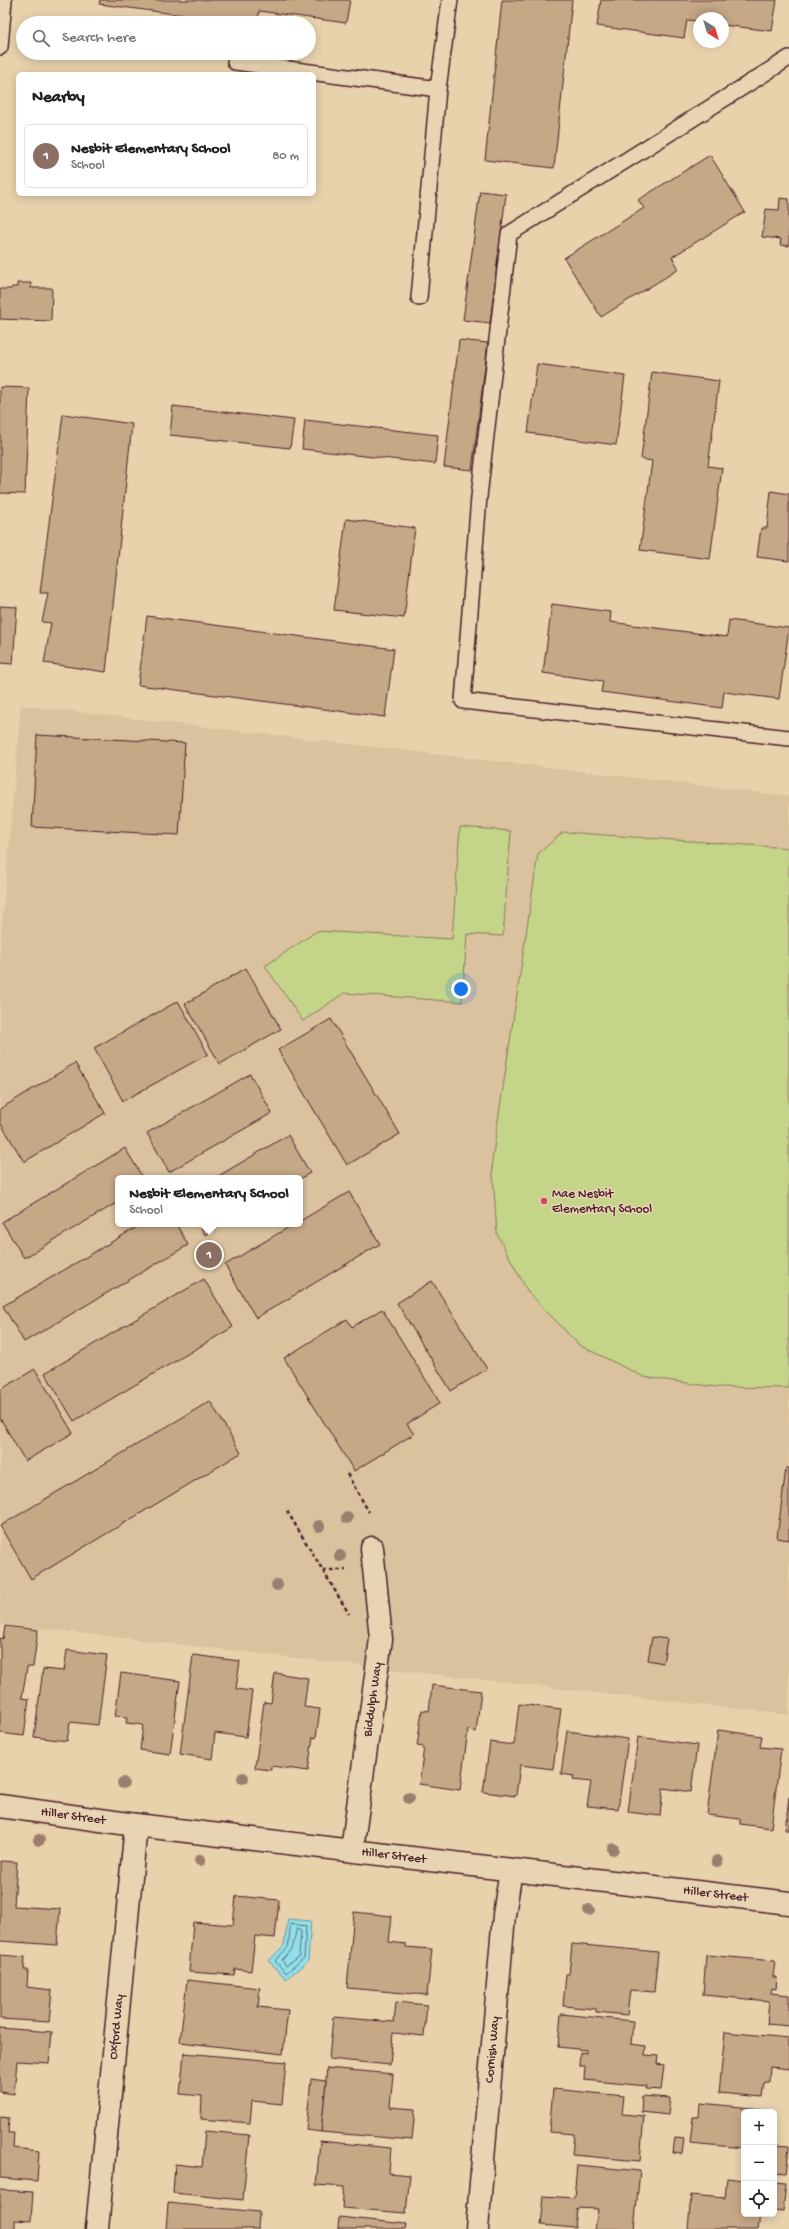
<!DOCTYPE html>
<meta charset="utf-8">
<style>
body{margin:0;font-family:"Gochi Hand",sans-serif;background:#f6f6f6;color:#202124}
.controls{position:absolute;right:12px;bottom:12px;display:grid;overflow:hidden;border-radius:6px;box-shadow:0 2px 10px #0003}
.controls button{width:36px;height:36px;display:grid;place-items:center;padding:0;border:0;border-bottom:1px solid #e0e0e0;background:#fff;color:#202124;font:20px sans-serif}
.compass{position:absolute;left:693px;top:12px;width:36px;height:36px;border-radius:50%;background:#fff;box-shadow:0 2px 10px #0003;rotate:142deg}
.you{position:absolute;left:461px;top:989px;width:14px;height:14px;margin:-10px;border:3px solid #fff;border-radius:50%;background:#1a73e8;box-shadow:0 0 0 6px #1a73e833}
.badge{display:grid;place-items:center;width:26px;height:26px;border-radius:50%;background:#b45309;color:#fff;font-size:13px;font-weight:700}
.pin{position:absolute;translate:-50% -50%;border:2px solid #fff;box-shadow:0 1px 4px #0006}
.popup{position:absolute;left:115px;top:1175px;width:188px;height:52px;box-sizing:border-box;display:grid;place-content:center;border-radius:6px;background:#fff;filter:drop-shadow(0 1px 3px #0005);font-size:13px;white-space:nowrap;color:#757577}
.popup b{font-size:15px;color:#202124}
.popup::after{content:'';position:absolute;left:50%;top:100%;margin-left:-8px;border:8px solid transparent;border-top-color:#fff}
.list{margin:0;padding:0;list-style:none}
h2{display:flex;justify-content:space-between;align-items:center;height:52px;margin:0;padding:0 16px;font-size:17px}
h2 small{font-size:13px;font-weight:400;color:#757577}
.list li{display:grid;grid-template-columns:26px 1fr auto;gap:12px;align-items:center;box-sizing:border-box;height:64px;margin:0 8px 8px;padding:0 8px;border:1px solid #e0e0e0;border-radius:6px}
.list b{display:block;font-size:15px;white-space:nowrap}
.list p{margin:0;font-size:13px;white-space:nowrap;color:#757577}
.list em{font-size:13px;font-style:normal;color:#757577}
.icon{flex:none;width:22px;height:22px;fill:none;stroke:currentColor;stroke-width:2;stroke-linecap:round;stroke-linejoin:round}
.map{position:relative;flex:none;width:789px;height:2229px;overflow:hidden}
.search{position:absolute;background:#fff;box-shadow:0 2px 10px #0003;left:16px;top:16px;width:300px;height:44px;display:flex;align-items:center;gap:10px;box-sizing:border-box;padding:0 14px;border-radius:22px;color:#757577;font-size:15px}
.panel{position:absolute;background:#fff;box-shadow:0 2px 10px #0003;left:16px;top:72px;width:300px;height:124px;border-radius:6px}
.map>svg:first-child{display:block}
.built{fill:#dbc29e;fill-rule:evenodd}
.green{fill:#c4d58a;stroke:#877a5a}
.water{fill:#8fe0eb;stroke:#73939e}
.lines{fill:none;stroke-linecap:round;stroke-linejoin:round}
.shore{stroke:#666c78;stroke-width:1}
.building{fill:#c5a885;stroke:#4a1f2b}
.lane-casing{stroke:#4a1f2b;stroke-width:18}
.street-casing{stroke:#4a1f2b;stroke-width:25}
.secondary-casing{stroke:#4a1f2b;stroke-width:25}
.path{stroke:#4a1f2b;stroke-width:2.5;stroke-dasharray:4 3;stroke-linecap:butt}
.lane{stroke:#e8d4b2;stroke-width:15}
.street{stroke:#e8d4b2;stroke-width:22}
.secondary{stroke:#e8d4b2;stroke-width:22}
.tree{fill:#9b7e6d}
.poi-dot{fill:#d1495b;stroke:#e8d4b2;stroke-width:1.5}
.labels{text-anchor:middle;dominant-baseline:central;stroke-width:3;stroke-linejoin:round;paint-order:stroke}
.poi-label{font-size:13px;fill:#4a1f2b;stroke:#e8d4b2;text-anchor:start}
.street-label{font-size:13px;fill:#4a1f2b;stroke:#e8d4b2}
</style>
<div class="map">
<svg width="789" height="2229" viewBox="0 0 789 2229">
<rect width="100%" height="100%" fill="#e8d2ac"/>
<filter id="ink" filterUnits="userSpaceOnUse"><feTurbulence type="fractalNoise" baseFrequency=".025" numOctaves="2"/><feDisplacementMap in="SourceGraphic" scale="8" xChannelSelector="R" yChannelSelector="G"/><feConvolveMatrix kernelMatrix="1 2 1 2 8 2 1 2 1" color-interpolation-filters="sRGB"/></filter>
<g filter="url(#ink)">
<!-- built -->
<path class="built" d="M21,705L789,796V1715L0,1624V946ZM118,1178H300V1224H118Z"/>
<!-- green -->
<g class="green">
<polygon points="460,827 511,831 503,936 467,934 462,1002 344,993 303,1021 265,966 317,931 452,939"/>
<polygon points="563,832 789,848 789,1388 716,1387 644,1377 579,1345 528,1292 497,1234 492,1161 538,854"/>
</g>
<!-- water -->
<polygon class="water" points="288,1919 311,1921 308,1961 286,1979 269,1961 284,1945"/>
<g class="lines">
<!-- shore -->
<g class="shore">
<polygon points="291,1924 306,1926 304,1958 286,1973 275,1961 288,1947"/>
<polygon points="297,1929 301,1931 299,1956 286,1966 282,1960 292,1949"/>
</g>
</g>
<!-- building -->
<g class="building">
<polygon points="100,0 350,0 346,23 259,11 258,23 243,23 99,4"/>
<polygon points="502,0 572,0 554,168 485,160"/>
<polygon points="601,0 777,0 772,31 723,25 723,18 699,18 699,21 687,20 684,38 597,26"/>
<polygon points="710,155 745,212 672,257 679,269 601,317 564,258 644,208 638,200"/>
<polygon points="480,191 506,194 490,323 463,320"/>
<polygon points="780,198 789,199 789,246 780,245 781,239 762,237 766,209 779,210"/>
<polygon points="17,283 31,283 31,288 52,288 51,321 0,319 0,289 11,289 12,287 17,287"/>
<polygon points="459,340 488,343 472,470 444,467"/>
<polygon points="537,364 625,376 616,445 528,433"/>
<polygon points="652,372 719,381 708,466 722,468 710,559 640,550 652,461 641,459"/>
<polygon points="0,387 29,388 25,494 0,493"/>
<polygon points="173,406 294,420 290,448 170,435"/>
<polygon points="63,414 132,424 106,672 44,663 51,623 42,622 48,593 40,593"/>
<polygon points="305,420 438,435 435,464 302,449"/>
<polygon points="771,491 789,494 789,561 757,557 761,528 767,528"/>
<polygon points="346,519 415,528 404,618 334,610"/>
<polygon points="552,604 611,612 610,622 727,637 729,620 789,628 779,699 724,692 722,708 601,692 603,681 543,673"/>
<polygon points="0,606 17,607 13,664 0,663"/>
<polygon points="147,616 394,649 385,717 138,685"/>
<polygon points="37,735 185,743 179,835 32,827"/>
<polygon points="246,968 281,1029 220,1064 185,1004"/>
<polygon points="178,1001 208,1054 123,1101 94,1048"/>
<polygon points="331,1019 400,1134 347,1165 278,1050"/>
<polygon points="75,1063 105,1113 24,1162 0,1122 0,1109"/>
<polygon points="250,1074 272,1113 169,1172 147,1133"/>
<polygon points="288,1135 310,1173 300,1179 215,1178"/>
<polygon points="125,1148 143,1178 118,1178 118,1202 24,1258 2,1222"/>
<polygon points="349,1192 380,1244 256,1318 225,1265 294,1224 300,1224 300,1221"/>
<polygon points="142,1224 176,1224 188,1245 24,1342 3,1306"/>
<polygon points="199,1224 223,1224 205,1235"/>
<polygon points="204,1279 233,1327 74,1421 45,1373"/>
<polygon points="432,1281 487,1369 451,1391 397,1303"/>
<polygon points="382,1309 440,1403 407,1424 414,1434 354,1471 284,1358 347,1319 352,1327"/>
<polygon points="35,1369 73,1433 25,1461 0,1418 0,1390"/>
<polygon points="210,1401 241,1453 31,1579 0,1526"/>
<polygon points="786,1468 789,1468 789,1540 777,1538"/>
<polygon points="5,1626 38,1630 33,1667 27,1667 22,1698 29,1699 24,1736 0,1733 0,1638 3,1639"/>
<polygon points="652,1637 667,1639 663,1663 648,1660"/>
<polygon points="67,1650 107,1655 98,1725 70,1722 67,1741 34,1737 43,1669 64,1671"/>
<polygon points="193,1655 240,1661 236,1689 252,1691 246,1737 215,1733 212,1759 180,1754"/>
<polygon points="121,1673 180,1681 170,1754 140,1750 143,1725 126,1723 127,1717 115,1716"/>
<polygon points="275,1673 308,1678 304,1707 320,1709 316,1738 313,1737 308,1771 271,1766 271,1770 255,1768 264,1702 271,1703"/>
<polygon points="432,1685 481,1691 476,1732 468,1730 460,1790 419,1784 424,1747 417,1746 422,1710 429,1711"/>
<polygon points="519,1704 561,1709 553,1769 520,1765 516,1796 483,1792 490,1742 514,1745"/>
<polygon points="718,1730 762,1736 760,1747 781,1749 771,1828 740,1824 740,1819 707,1815"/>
<polygon points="567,1731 628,1739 618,1809 587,1806 591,1782 573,1780 574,1776 561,1774"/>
<polygon points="638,1737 697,1745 691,1792 663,1788 660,1816 628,1812"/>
<polygon points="789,1797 789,1830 785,1830"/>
<polygon points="0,1861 17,1862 14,1906 60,1909 57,1945 0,1941"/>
<polygon points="236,1896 279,1900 275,1938 255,1936 251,1971 235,1969 234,1975 189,1972 193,1922 233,1925"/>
<polygon points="354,1912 392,1916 389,1942 406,1944 406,1947 432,1949 427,1995 347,1988"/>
<polygon points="572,1944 658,1952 654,1992 630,1990 627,2015 596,2012 596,2009 563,2006 566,1974 569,1974"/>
<polygon points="0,1955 25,1957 24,1970 28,1970 27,1987 52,1990 49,2022 0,2019"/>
<polygon points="706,1955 775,1961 773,1977 777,1977 776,1989 772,1988 771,1993 789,1995 789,2026 767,2024 769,2001 703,1995"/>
<polygon points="187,1980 260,1988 258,2007 288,2010 283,2054 180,2042"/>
<polygon points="396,2002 427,2005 424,2036 393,2033 390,2065 329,2059 333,2017 394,2022"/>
<polygon points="561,2014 633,2021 631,2044 646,2046 645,2055 658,2056 657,2064 664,2065 661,2090 646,2089 647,2086 584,2080 585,2066 579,2066 580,2052 586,2053 586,2050 558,2047"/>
<polygon points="0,2028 52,2032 49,2063 17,2061 14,2094 0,2092"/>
<polygon points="725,2032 789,2038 789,2069 770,2067 769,2082 765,2082 763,2097 719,2093"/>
<polygon points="184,2053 286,2062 282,2104 252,2101 250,2123 201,2119 202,2096 180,2094"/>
<polygon points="327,2068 393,2074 390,2107 415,2109 412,2140 321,2132"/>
<polygon points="311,2079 326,2081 321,2132 306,2130"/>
<polygon points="553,2089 624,2096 622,2114 644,2116 640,2161 572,2155 574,2134 549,2132"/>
<polygon points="642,2096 670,2098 668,2115 641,2112"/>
<polygon points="700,2103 762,2109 761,2112 744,2112 744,2148 690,2143 693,2117 699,2117"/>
<polygon points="0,2117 9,2118 8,2133 14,2133 13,2148 39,2151 37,2181 0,2178"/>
<polygon points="205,2131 249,2135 243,2200 173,2193 175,2164 202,2167"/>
<polygon points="675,2137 684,2138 682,2154 673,2153"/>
<polygon points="320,2141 391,2148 389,2173 410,2175 406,2213 342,2208 344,2187 316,2185"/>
<polygon points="774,2145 789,2146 786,2174 774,2173"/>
<polygon points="577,2165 640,2171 634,2229 595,2229 598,2209 577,2208 575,2228 541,2225 544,2196 574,2198"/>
<polygon points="727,2178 744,2180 744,2214 760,2214 758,2229 688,2229 691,2195 725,2198"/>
<polygon points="774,2183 786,2184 783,2211 774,2210"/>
<polygon points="0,2190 33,2192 31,2221 15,2220 15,2229 0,2229"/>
<polygon points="168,2203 259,2212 258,2229 166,2229"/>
<polygon points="339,2217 406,2224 405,2229 338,2229"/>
</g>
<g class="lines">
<defs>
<g id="lane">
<polyline points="0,47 4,0"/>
<polyline points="789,58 509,234 479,497 463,701 789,738"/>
<polyline points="235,62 438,89"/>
<polyline points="419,298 438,89 450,0"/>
</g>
<g id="street">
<path id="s1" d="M352,1850L381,1639L372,1548"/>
<path id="s2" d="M97,2229L136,1825"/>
<path id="s3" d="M477,2229L504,1915L511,1870"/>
</g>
<g id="secondary">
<path id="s4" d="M0,1806L136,1825L789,1903"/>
</g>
</defs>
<!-- lane casing -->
<use href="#lane" class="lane-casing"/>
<!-- street casing -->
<use href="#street" class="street-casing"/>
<!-- secondary casing -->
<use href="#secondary" class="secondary-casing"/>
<!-- path -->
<g class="path">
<polyline points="347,1474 369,1512"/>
<polyline points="287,1511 349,1614"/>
<polyline points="323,1570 346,1570"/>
</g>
<!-- lane -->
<use href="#lane" class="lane"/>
<!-- street -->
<use href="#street" class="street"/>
<!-- secondary -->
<use href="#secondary" class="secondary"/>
</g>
<!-- trees -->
<g class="tree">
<circle cx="347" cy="1518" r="6"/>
<circle cx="319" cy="1526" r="6"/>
<circle cx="340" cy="1556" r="6"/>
<circle cx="277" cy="1585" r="6"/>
<circle cx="243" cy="1778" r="6"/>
<circle cx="123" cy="1783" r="6"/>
<circle cx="409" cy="1798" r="6"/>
<circle cx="39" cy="1840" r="6"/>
<circle cx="613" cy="1849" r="6"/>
<circle cx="200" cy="1860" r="6"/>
<circle cx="717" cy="1861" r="6"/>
<circle cx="589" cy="1910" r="6"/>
</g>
</g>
<!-- markers -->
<circle class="poi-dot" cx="544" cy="1201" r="4"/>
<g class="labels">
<!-- poi labels -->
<g class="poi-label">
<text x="552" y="1194">Mae Nesbit<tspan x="552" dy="15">Elementary School</tspan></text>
</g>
<!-- street labels -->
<g class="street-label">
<text stroke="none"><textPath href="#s1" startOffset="152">Biddulph Way</textPath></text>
<text stroke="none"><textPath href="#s4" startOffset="74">Hiller Street</textPath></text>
<text stroke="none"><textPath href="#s4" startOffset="397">Hiller Street</textPath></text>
<text stroke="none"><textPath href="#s4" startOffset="721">Hiller Street</textPath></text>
<text stroke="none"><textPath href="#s2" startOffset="203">Oxford Way</textPath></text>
<text stroke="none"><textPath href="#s3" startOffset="180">Cornish Way</textPath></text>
</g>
</g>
</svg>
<div class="controls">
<button>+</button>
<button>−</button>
<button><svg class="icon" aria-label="locate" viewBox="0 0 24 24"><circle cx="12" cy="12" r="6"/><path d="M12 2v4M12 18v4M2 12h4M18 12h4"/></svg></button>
</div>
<svg class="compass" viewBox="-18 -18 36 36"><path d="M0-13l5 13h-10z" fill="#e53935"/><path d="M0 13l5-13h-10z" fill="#757577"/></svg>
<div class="you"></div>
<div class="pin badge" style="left:209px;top:1255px;background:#8d6e63">1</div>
<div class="popup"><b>Nesbit Elementary School</b>School</div>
<div class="search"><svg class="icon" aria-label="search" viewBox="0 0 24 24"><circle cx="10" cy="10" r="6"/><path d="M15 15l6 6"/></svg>Search here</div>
<section class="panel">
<h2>Nearby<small></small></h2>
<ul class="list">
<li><span class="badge" style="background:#8d6e63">1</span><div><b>Nesbit Elementary School</b><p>School</p></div><em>80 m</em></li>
</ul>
</section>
</div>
